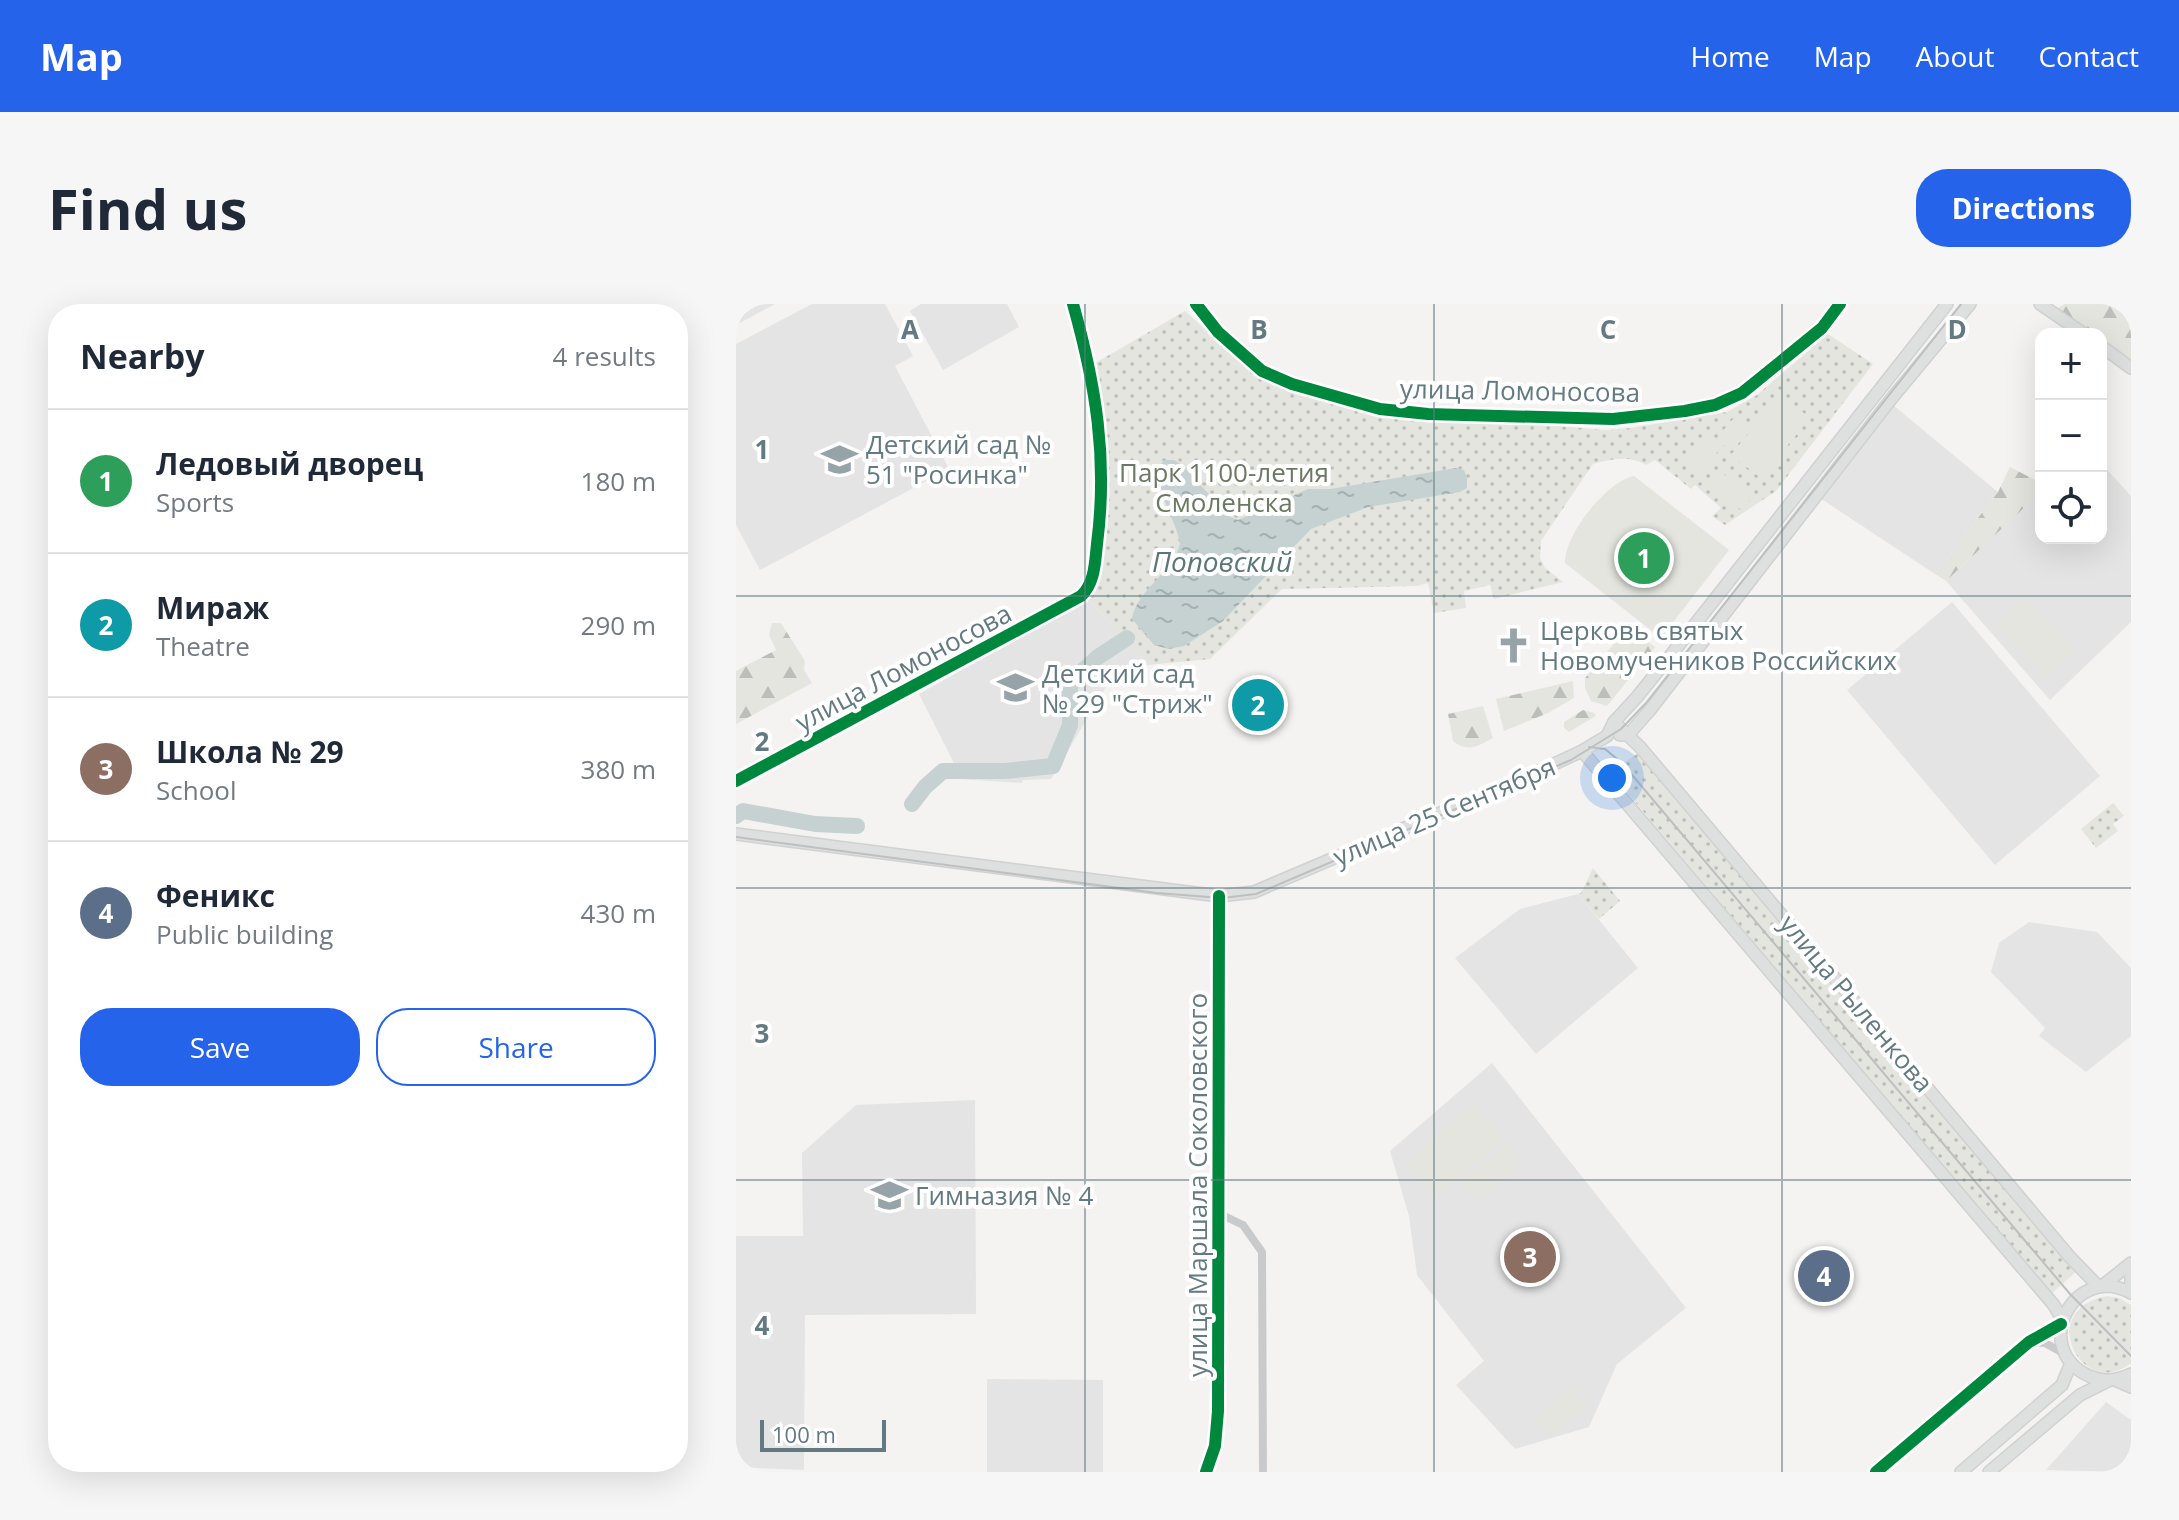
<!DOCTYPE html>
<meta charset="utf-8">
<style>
body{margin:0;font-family:"Open Sans",sans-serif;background:#f6f6f7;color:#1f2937}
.controls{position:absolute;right:24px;top:24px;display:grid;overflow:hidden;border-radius:16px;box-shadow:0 8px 32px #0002}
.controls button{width:72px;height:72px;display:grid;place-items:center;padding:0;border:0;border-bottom:2px solid #e0e1e3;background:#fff;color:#1f2937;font:40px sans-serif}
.scale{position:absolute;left:24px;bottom:20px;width:126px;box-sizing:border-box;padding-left:8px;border:4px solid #637a82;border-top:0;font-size:22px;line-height:28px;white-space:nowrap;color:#637a82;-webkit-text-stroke:6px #fff;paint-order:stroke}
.you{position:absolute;left:876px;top:474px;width:28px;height:28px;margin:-20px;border:6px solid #fff;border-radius:50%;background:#1a73e8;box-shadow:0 0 0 12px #1a73e833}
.badge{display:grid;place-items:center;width:52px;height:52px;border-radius:50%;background:#2563eb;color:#fff;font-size:26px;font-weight:700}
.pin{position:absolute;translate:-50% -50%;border:4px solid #fff;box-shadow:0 2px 8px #0006}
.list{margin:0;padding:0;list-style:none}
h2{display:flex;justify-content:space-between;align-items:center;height:104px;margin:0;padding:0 32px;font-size:34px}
h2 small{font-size:26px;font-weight:400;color:#747a83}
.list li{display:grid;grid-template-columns:52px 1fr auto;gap:24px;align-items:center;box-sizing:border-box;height:144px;padding:0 32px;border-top:2px solid #e0e1e3}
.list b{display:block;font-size:30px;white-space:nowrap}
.list p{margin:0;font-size:26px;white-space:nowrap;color:#747a83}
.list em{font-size:26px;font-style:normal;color:#747a83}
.actions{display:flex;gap:16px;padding:24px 32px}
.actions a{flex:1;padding:18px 0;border:2px solid #2563eb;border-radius:32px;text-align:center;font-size:28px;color:#2563eb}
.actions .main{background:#2563eb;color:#fff}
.icon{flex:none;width:44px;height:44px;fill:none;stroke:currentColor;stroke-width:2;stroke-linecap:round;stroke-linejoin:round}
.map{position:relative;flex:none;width:1395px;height:1168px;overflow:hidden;border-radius:32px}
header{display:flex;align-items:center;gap:48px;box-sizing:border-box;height:112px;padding:0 40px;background:#2563eb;color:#fff}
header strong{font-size:38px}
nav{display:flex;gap:44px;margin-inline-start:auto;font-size:28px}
.intro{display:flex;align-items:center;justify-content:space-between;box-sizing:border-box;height:192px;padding:0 48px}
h1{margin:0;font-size:56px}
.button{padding:20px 36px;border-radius:32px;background:#2563eb;color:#fff;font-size:28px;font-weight:700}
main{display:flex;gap:48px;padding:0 48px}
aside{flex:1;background:#fff;border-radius:32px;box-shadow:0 8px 32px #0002}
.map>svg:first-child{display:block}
.built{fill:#e4e4e4}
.green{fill:url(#green-dots)}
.forest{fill:url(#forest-firs)}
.pitch{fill:#e3e5de}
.water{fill:url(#water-ripples)}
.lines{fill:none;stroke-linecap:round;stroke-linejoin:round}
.river{stroke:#c6d2d2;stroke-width:16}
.secondary-casing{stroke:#d0d1d1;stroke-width:14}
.street{stroke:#c9cacb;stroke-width:8}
.secondary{stroke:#dedfdf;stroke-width:11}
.tram{stroke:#bebfc0;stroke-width:2}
.cycleway-casing{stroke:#fff;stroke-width:17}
.cycleway{stroke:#00873e;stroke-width:12}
.grid{fill:none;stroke:#637a82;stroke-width:2;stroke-opacity:0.55}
.labels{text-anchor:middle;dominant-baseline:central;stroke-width:8;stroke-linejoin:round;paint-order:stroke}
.street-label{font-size:26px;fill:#637a82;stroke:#fff}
.poi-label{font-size:26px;fill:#637a82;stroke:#fff;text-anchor:start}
.park-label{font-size:26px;fill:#6b7962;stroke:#fff}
.water-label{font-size:28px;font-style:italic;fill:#5a7678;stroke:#fff}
.grid-label{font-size:26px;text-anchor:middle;font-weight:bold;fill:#637a82;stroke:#fff;stroke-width:8;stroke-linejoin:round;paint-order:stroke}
</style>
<header>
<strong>Map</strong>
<nav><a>Home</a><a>Map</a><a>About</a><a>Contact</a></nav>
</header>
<div class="intro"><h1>Find us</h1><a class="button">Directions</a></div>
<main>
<aside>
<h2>Nearby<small>4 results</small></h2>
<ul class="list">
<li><span class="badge" style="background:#2e9e5b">1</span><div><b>Ледовый дворец</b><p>Sports</p></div><em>180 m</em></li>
<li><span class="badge" style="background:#0f9aa8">2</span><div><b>Мираж</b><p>Theatre</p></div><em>290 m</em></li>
<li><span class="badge" style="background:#8d6e63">3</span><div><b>Школа № 29</b><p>School</p></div><em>380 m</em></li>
<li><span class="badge" style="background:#5c6f8a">4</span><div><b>Феникс</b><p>Public building</p></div><em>430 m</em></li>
</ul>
<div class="actions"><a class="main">Save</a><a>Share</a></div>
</aside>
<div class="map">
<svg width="1395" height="1168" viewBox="0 0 1395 1168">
<defs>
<pattern id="green-dots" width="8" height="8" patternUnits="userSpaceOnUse" patternTransform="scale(2)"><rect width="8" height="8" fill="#e3e5de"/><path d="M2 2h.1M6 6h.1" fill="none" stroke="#bcbfb9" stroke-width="1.8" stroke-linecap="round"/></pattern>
<pattern id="forest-firs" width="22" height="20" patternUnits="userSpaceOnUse" patternTransform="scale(2)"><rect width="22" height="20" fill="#e3e5de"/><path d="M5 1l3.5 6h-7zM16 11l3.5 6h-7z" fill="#bcbfb9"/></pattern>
<pattern id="water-ripples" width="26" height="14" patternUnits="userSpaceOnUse" patternTransform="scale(2)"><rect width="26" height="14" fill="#c6d2d2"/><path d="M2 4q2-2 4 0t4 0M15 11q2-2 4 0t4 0" fill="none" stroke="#a4afb0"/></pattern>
</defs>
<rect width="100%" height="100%" fill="#f4f3f1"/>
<!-- built -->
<g class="built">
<polygon points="0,0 39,0 0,21"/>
<polygon points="76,0 149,0 177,52 159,62 213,165 24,266 0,221 0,40"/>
<polygon points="185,0 271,0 283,23 207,66 174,7"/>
<polygon points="1157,101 1262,188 1199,270 1084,194"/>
<polygon points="1365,159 1395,192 1395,318 1314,396 1210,277 1305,188 1305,234 1365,234"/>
<polygon points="352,295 412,361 393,361 379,368 315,475 287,476 286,479 223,475 220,463 183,390"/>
<polygon points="1216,298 1364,472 1259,561 1111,386"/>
<polygon points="842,590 902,664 800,750 719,654 784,605"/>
<polygon points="1293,618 1361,628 1395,664 1395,732 1350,768 1303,732 1309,724 1255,668 1263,639"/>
<polygon points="756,759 950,1004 881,1060 853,1123 779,1145 720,1081 748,1057 681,971 673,912 654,847"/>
<polygon points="239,796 240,1010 69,1011 68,1166 0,1163 0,932 67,932 66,849 120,801"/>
<polygon points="251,1075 367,1076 367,1168 251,1168"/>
<polygon points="1370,1098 1395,1116 1395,1168 1310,1166"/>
</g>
<!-- green -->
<g class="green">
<path d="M449,7L507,59L560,89L641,108L871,126L894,124L991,108L1021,91L1092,30L1137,60L1040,187L989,221L976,212L985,204L959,181L955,185L919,156L910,161C892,151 876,155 857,160L805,237L804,254L809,264L827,278L758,295L754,281L728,287L730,304L698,309L692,279L681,282L546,285L474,355L412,361L352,295L367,255L372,146L356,61Z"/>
<polygon points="901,450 1341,967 1315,990 874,468"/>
<polygon points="1377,499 1388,512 1377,520 1382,527 1360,544 1345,525"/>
<polygon points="857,564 884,597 863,615 842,590 845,589"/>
<path d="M1371,992L1383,994L1395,1001V1059C1346,1098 1298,1005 1371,992Z"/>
</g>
<!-- forest -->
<g class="forest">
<polygon points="1329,0 1395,0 1395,56 1365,35 1365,30 1357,30 1320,5"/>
<polygon points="1274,163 1305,179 1305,188 1210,277 1199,270 1262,188"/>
<polygon points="36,319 45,319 69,357 68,366 76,379 0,420 0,367 40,346 33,331"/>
<polygon points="892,323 919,343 871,402 855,397 849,384 849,374"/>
<polygon points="837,377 838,394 812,409 768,427 760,395"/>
<path d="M747,402L757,434C742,442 732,449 717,437L712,410Z"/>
<polygon points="847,406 858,409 860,412 833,428 828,424 828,418"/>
</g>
<!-- pitch -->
<g class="pitch">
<polygon points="1044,90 1074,114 1025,174 995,151"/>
<polygon points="997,115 1007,124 991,143 987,141 963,171 947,158 971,128 980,135"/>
<polygon points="983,166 1016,194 1005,206 973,179"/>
<path d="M898,172L993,246L925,334L829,259C828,231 871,177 898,172Z"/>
<polygon points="1289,293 1338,347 1308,374 1259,320"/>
<polygon points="737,800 768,835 699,894 669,858"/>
<polygon points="772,838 786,860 741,896 724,877"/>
<polygon points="837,1082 852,1100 813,1133 797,1115"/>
</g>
<!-- water -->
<path class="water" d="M428,156H438L446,161L494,213L502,216L572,185H594L720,164L728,166L731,174V184L724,188L632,203L575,225L487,317L448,342L433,345L418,341L396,315C401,285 436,270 444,240C441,217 412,175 428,156Z"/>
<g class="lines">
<!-- river -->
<g class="river">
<polyline points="176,500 189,483 207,467 269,467 317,462 334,421 334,378 362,353 391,334"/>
<polyline points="0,512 7,507 79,520 121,522"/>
</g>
<defs>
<g id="secondary">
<polyline points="1304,0 1348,30"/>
<polyline points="1365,42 1395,64"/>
<polyline points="878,418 904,443 1333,952 1363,983"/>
<polyline points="884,431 892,431 914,406 1156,94 1234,0"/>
<polyline points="846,447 1317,1000 1327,1016"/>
<polyline points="0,530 483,592 518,588 801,468 846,447 871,432 878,418 901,393 942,342 1211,0"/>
<polyline points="1395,970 1395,981"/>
<polyline points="1366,982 1395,959"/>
<path d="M1395,989C1337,958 1294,1045 1353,1072C1367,1078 1381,1077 1395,1070"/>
<polyline points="1379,1076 1395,1083"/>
<polyline points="1225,1168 1326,1081 1335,1059"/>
<polyline points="1253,1168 1344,1091 1372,1077"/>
</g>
</defs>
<!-- secondary casing -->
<use href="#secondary" class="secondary-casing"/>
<!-- street -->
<g class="street">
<polyline points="460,0 482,28 526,67 556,80 644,105 692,110 877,115 949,107 979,101 1006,89 1086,24 1104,0"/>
<path d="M0,477L345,292C359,279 359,258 361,240C372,155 360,82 337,0"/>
<polyline points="484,910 507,921 526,948 527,1168"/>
<polyline points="1294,1038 1309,1039 1329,1050"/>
<polyline points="470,1168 479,1142 482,1107 483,592"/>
<polyline points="1140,1168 1293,1038 1325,1020"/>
</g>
<!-- secondary -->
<use href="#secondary" class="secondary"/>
<!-- tram -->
<g class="tram">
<polyline points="853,443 869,445 886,459 1334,990 1395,1052"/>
<polyline points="0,533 421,589 486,594 520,590 835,456 885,425 910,399 1225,0"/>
</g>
<defs>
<g id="cycleway">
<polyline points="460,0 482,28 526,67 556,80 644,105 692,110 877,115 949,107 979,101 1006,89 1086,24 1104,0"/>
<path d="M0,477L345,292C359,279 359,258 361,240C372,155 360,82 337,0"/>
<polyline points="470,1168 479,1142 482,1107 483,592"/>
<polyline points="1140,1168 1293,1038 1325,1020"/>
</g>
</defs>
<!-- cycleway casing -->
<use href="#cycleway" class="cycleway-casing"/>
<!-- cycleway -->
<use href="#cycleway" class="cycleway"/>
</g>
<!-- grid -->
<path class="grid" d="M349,0V1168M698,0V1168M1046,0V1168M0,292H1395M0,584H1395M0,876H1395"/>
<!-- icons -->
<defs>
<symbol id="school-bare" viewBox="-9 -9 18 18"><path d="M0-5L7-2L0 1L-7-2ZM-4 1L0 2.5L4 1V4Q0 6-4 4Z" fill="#96a4a9" stroke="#fff" stroke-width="2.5" paint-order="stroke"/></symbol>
<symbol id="church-bare" viewBox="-9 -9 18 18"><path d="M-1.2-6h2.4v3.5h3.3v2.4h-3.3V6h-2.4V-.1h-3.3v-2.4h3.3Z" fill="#96a4a9" stroke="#fff" stroke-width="2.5" paint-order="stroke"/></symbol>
</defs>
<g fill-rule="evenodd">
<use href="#school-bare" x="78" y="130" width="51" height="51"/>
<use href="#church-bare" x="752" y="316" width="51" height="51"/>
<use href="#school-bare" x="254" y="358" width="51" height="51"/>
<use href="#school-bare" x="128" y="866" width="51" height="51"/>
</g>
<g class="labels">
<!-- street labels -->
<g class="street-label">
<text transform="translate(784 86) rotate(1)">улица Ломоносова</text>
<text transform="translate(167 363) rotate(-28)">улица Ломоносова</text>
<text transform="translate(708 507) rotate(-23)">улица 25 Сентября</text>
<text transform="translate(1121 699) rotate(50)">улица Рыленкова</text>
<text transform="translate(461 881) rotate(-90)">улица Маршала Соколовского</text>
</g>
<!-- poi labels -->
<g class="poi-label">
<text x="130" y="140">Детский сад №<tspan x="130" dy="30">51 "Росинка"</tspan></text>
<text x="804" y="326">Церковь святых<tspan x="804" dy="30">Новомучеников Российских</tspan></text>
<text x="306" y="369">Детский сад<tspan x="306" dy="30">№ 29 "Стриж"</tspan></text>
<text x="179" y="891">Гимназия № 4</text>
</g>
<!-- park labels -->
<g class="park-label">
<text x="488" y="168">Парк 1100-летия<tspan x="488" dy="30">Смоленска</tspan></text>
</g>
<!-- water labels -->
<g class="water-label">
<text x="486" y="257">Поповский</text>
</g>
</g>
<g class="grid-label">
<text x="174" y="35">A</text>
<text x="523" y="35">B</text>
<text x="872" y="35">C</text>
<text x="1221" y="35">D</text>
<text x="26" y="155">1</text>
<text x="26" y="447">2</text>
<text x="26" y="739">3</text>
<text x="26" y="1031">4</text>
</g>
</svg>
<div class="controls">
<button>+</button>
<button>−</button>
<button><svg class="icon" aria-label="locate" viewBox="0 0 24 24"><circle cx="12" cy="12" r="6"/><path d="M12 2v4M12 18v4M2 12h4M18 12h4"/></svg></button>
</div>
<div class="scale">100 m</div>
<div class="you"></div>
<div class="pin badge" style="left:908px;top:254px;background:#2e9e5b">1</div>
<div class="pin badge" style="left:522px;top:401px;background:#0f9aa8">2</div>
<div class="pin badge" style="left:794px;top:953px;background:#8d6e63">3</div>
<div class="pin badge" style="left:1088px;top:972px;background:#5c6f8a">4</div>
</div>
</main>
